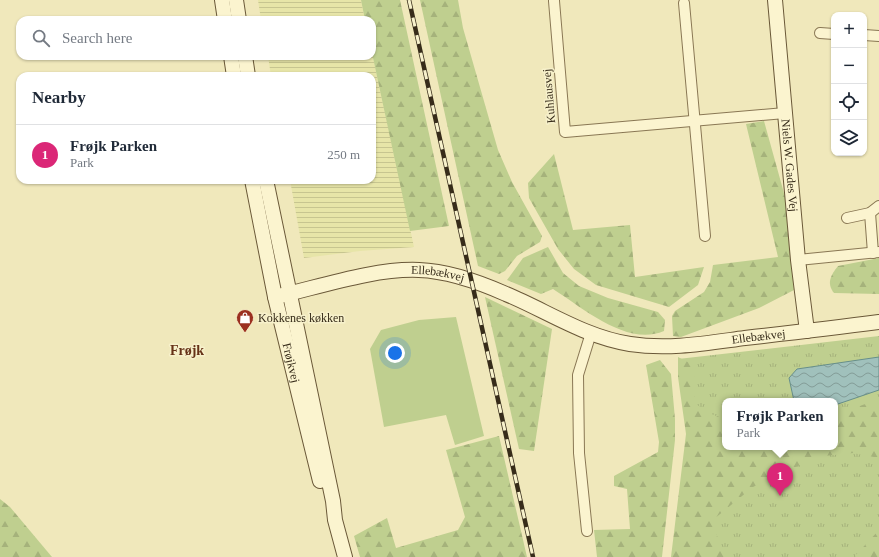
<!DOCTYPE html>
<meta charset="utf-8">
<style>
body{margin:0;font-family:Georgia,serif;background:#f6f6f7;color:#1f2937}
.controls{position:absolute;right:12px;top:12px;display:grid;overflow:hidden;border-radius:8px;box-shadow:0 1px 3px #0004}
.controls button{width:36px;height:36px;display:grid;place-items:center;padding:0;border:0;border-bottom:1px solid #e0e1e3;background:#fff;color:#1f2937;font:20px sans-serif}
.you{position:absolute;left:395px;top:353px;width:14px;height:14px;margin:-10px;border:3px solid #fff;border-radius:50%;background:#1a73e8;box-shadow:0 0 0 6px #1a73e833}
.badge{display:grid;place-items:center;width:26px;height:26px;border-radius:50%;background:#db2777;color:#fff;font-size:13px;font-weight:700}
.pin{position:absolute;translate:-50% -33px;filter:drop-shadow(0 1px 2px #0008)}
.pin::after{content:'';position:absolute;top:21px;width:14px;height:12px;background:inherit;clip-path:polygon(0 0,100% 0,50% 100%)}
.popup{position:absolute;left:722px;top:398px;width:116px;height:52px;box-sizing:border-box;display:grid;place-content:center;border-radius:8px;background:#fff;filter:drop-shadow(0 1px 3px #0005);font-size:13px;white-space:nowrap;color:#747a83}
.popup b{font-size:15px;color:#1f2937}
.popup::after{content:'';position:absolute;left:50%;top:100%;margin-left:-8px;border:8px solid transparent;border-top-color:#fff}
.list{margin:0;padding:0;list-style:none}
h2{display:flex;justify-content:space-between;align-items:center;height:52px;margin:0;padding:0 16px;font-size:17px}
h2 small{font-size:13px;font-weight:400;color:#747a83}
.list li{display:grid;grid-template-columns:26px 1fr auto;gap:12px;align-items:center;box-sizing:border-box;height:60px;padding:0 16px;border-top:1px solid #e0e1e3}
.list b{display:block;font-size:15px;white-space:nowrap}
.list p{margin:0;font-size:13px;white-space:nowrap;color:#747a83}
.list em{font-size:13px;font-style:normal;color:#747a83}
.icon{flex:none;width:22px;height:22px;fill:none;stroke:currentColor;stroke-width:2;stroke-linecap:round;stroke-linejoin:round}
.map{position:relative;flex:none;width:879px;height:557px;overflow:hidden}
.search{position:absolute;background:#fff;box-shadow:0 1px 3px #0004;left:16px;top:16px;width:360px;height:44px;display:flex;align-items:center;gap:10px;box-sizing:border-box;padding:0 14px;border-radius:12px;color:#747a83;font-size:15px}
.panel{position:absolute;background:#fff;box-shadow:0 1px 3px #0004;left:16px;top:72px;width:360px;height:112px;border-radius:12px}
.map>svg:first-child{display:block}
.farmland{fill:url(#farmland-rules)}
.grass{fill:url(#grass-tufts);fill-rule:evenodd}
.forest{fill:url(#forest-firs)}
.garden{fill:#bfcf8f}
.water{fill:url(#water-waves);stroke:#678f8a}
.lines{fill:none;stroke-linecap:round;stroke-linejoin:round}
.street-casing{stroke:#897754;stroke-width:12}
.secondary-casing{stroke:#6a5838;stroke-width:16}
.street{stroke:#fbf4cf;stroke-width:10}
.secondary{stroke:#fbf4cf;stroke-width:14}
.rail-casing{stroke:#372c1a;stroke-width:4.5}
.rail{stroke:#f7f1cb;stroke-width:3;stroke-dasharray:9;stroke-linecap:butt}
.labels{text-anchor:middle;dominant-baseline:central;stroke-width:3;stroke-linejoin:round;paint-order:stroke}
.street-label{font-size:12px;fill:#372c1a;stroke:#f7f1cb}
.poi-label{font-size:12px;fill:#372c1a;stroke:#f7f1cb;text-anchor:start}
.quarter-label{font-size:14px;font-weight:bold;fill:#663217;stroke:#f7f1cb}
</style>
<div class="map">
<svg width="879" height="557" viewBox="0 0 879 557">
<defs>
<pattern id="farmland-rules" width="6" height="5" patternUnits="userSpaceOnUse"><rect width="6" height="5" fill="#e7e5a8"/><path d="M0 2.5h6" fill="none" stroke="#c7c590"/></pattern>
<pattern id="grass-tufts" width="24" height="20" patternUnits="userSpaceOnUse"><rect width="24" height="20" fill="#bfcf8f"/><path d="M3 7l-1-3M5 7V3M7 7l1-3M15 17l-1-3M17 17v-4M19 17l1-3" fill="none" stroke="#a5b27b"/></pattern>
<pattern id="forest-firs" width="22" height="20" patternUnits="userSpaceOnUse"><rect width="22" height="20" fill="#bfcf8f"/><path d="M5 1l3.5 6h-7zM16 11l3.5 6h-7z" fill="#a5b27b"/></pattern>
<pattern id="water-waves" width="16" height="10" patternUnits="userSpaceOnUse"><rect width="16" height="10" fill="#a0c1bc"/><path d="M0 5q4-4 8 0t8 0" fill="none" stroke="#839d98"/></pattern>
</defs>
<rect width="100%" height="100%" fill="#f0e8bb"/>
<!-- farmland -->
<g class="farmland">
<polygon points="258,0 361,0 365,20 261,20"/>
<polygon points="372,53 414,247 360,251 304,258 290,180 372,180 372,76 271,76 268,56 372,56"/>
</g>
<!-- grass -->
<path class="grass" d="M879,336V557H674L689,436L678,359ZM725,401H835V447H725Z"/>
<!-- forest -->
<g class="forest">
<polygon points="361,0 400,0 449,226 410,231 372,53 372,20 365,20"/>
<polygon points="420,0 458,0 463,28 498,150 512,182 542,236 540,242 517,256 505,271 499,274 478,266"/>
<polygon points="764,121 787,204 794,290 759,308 681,337 673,336 672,316 675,311 704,292 710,282 713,265 778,257 746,124"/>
<polygon points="554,154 573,230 630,225 635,277 704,267 698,285 669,307 596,285 574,269 558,249 529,198 528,183"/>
<path d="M548,247L563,273L579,286L608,298L658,312L665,320L664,331C627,347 583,308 553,289L541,294L507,280L523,258Z"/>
<path d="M879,258V294L834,293C826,283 831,275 838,266Z"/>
<polygon points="485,297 552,329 534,451 519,449"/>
<polygon points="678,357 690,363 694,370 695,403 708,413 725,419 725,447 835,447 835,415 879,399 879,458 853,453 824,456 785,471 753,487 714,519 713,525 725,557 671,557 686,434 678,377"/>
<polygon points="660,360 671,374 675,419 675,440 662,557 597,557 594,530 630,529 627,489 614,486 614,476 658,452 659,442 646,365"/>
<polygon points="499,436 527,557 360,557 354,536 387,518 396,548 458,530 465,517 446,450"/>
<polygon points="0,499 10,507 52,557 0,557"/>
<polygon points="879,530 879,557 854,557"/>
</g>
<!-- garden -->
<polygon class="garden" points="456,317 484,436 455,445 446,415 384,427 370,349 381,330 419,320"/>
<!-- water -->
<polygon class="water" points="879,357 879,390 835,405 835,401 794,401 789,378 797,369"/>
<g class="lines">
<defs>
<g id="street">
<polyline points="554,1 565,132 785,113"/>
<polyline points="684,3 705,236"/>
<polyline points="820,33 834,34"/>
<polyline points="864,35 879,36"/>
<polyline points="870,213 873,253"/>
<polyline points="847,218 870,213 879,206"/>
<polyline points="798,260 879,252"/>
<polyline points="587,531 579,453 578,375 591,333"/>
</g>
<g id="secondary">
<polyline points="222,0 225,20"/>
<polyline points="236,0 239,20"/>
<path id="s1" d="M775,0L798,260L807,331"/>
<polyline points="231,56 234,76"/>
<polyline points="245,56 248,76"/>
<path id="s2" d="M252,180L275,297L320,481"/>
<polyline points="266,180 333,501 335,520 345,557"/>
<path id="s3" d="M275,297C319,287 375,268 419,270C449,271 479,282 506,294C547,311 585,337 630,344C669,350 707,343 745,338C790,333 834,328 879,322"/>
</g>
</defs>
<!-- street casing -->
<use href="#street" class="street-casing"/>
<!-- secondary casing -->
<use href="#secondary" class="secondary-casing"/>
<!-- street -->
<use href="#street" class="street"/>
<!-- secondary -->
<use href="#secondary" class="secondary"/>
<defs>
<polyline id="rail" points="409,0 533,557"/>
</defs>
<!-- rail casing -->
<use href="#rail" class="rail-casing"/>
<!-- rail -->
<use href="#rail" class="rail"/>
</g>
<!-- icons -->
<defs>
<symbol id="shop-pin" viewBox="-11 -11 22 30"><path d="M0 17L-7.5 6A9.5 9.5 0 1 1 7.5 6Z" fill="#9b3020" stroke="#f7f1cb"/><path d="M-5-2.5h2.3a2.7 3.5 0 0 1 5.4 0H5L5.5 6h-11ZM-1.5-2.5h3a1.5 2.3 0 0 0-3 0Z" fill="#fff"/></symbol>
</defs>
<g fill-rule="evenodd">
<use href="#shop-pin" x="235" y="308" width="20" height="27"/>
</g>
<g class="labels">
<!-- street labels -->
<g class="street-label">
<text transform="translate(549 96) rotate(-95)">Kuhlausvej</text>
<text stroke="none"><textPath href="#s1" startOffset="166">Niels W. Gades Vej</textPath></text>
<text stroke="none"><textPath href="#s3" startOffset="166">Ellebækvej</textPath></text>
<text stroke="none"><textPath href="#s3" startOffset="501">Ellebækvej</textPath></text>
<text stroke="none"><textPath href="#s2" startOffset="187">Frøjkvej</textPath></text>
</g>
<!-- poi labels -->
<g class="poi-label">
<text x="258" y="318">Kokkenes køkken</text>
</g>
<!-- quarter labels -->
<g class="quarter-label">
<text x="187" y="350">Frøjk</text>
</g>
</g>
</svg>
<div class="controls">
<button>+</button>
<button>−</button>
<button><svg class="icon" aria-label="locate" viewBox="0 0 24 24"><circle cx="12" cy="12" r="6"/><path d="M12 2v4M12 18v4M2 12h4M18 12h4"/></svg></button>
<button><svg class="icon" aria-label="layers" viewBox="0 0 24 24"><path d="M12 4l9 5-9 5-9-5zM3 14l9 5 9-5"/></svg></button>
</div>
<div class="you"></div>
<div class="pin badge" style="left:780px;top:496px">1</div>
<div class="popup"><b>Frøjk Parken</b>Park</div>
<div class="search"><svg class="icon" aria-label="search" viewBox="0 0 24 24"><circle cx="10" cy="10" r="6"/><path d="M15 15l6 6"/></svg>Search here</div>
<section class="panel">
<h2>Nearby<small></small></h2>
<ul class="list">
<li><span class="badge">1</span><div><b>Frøjk Parken</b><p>Park</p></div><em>250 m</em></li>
</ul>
</section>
</div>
